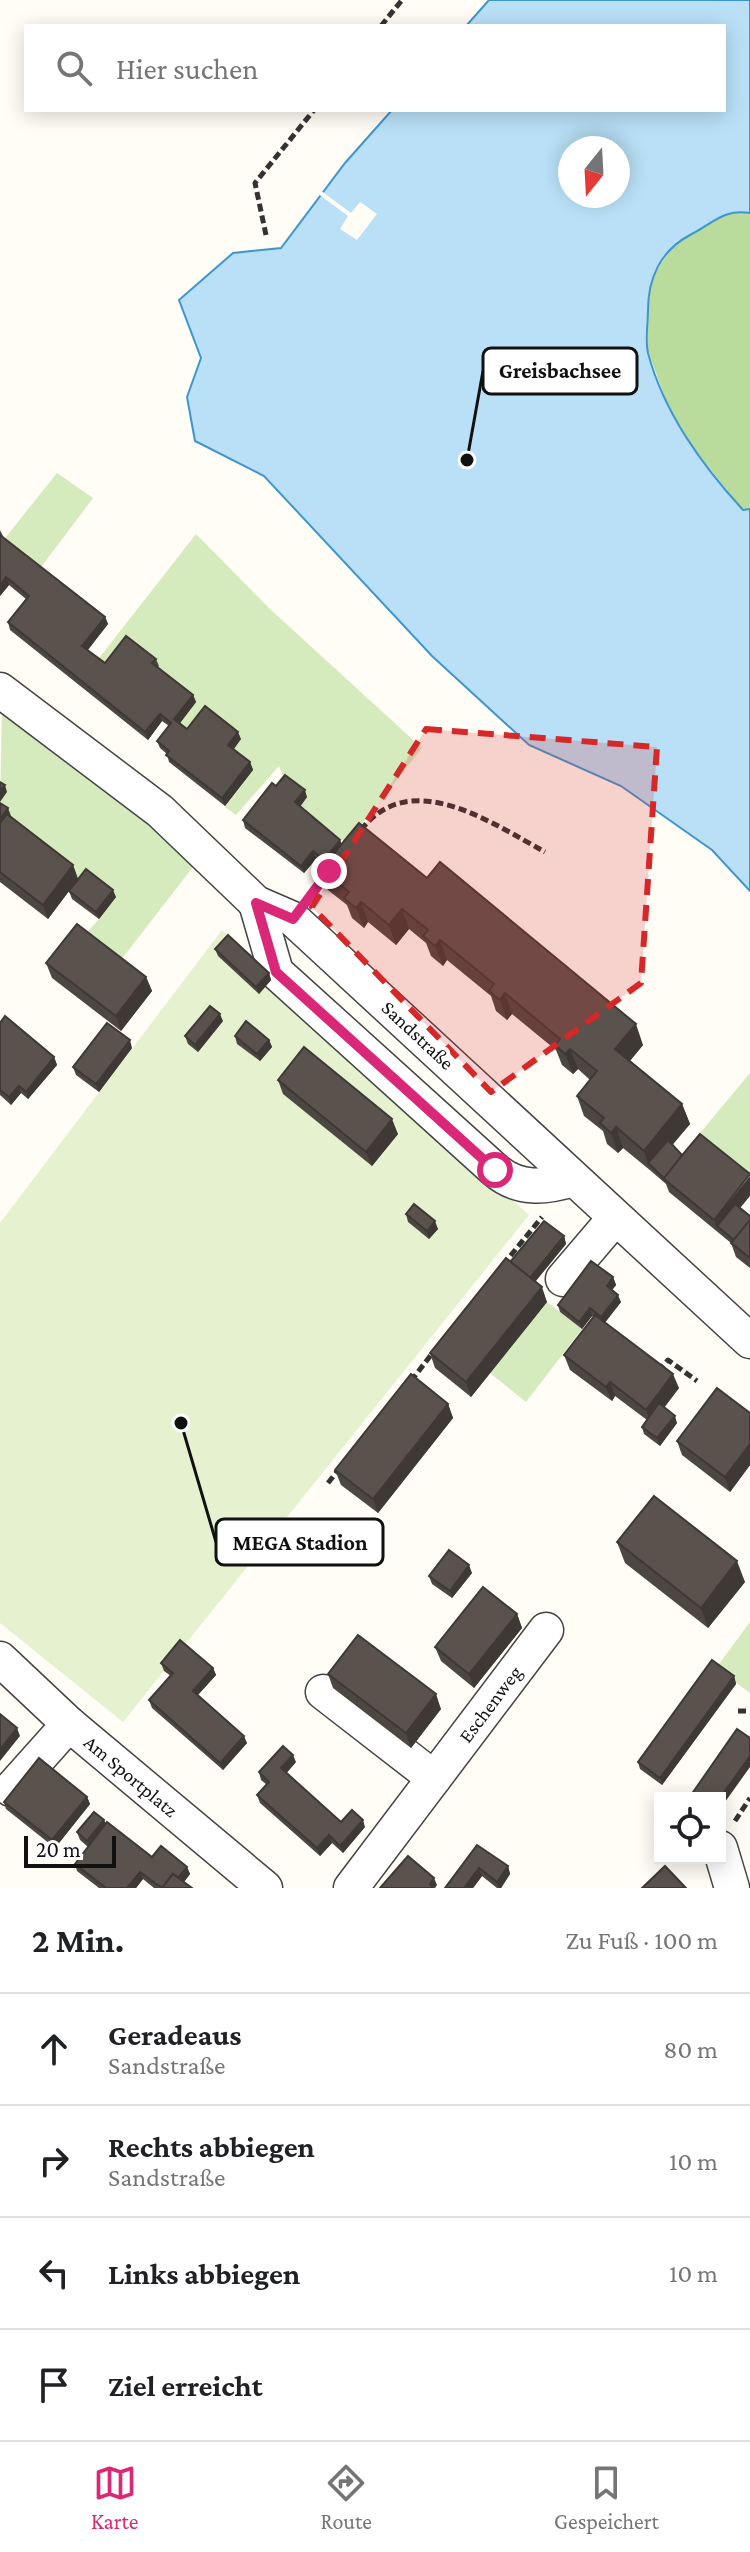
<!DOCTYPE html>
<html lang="de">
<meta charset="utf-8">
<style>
body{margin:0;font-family:"Crimson Pro",serif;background:#f2f2f2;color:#202124}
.controls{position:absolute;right:24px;bottom:24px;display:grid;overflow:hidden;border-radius:0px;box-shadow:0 4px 20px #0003}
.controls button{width:72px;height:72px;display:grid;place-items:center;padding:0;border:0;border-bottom:2px solid #e0e0e0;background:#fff;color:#202124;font:40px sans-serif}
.compass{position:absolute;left:558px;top:136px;width:72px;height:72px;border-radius:50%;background:#fff;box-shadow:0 4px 20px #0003;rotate:198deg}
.scale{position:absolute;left:24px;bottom:20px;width:92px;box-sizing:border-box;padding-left:8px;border:4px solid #111;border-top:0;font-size:22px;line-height:28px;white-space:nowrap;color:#111;-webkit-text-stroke:6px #fff;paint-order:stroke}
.stop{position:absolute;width:24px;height:24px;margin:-18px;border:6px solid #db2777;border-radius:50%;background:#fff}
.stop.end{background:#db2777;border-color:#fff;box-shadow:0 2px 8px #0008}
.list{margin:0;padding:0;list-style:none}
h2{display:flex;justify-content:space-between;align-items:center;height:104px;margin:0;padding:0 32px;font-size:34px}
h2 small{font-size:26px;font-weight:400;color:#757577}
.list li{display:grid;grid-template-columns:52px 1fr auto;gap:24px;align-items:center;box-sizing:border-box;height:112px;padding:0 32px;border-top:2px solid #e0e0e0}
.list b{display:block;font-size:30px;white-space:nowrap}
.list p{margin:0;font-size:26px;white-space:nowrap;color:#757577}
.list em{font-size:26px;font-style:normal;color:#757577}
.icon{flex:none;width:44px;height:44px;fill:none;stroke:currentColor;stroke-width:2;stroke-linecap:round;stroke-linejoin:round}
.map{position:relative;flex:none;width:750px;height:1888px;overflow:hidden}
.search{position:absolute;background:#fff;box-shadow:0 4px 20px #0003;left:24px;right:24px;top:24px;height:88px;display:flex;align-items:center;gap:20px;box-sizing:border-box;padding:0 28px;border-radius:0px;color:#757577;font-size:30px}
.sheet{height:552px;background:#fff}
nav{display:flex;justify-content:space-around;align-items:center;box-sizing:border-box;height:112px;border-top:2px solid #e0e0e0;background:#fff;font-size:22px;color:#757577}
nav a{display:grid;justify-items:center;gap:4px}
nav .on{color:#db2777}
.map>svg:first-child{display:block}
.green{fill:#d5ebbd}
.forest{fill:#b9dc9c}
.pitch{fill:#e6f2cf}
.water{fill:#b9e0f7;stroke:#3f96cf;stroke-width:2;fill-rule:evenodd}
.pier{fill:#fffdf5}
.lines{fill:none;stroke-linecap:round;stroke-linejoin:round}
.minor-casing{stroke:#444;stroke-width:37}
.path{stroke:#333;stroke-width:5;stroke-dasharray:8 4;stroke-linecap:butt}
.minor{stroke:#fff;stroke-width:34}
.wall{fill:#4d4742}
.shaded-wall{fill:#3f3936}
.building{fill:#5a524d;stroke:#3f3936;stroke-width:2}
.route{stroke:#db2777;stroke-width:10}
.marked{fill:#d62828;fill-opacity:0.2;stroke:#d62828;stroke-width:6;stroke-dasharray:16 10;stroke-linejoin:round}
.labels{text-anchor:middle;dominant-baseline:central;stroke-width:8;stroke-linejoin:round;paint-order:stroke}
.street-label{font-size:20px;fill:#111;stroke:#fff}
.leader{fill:none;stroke:#111;stroke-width:3}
.callout-dot{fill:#111;stroke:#fff;stroke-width:3}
.callout{fill:#fff;stroke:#111;stroke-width:3}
.callout-label{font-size:22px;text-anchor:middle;font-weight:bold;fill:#111}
</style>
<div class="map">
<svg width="750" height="1888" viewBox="0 0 750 1888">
<rect width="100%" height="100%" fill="#fffdf5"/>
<!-- green -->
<g class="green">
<polygon points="57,473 93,498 38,571 2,542"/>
<polygon points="196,534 270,609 422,748 347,843 297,810 279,766 236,815 225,807 253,770 231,752 241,739 189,736 177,727 155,671 158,666 107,671 96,662"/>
<polygon points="2,708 47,737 196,863 117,965 82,938 99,919 84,883 0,808"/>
<polygon points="750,1073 750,1184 696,1138"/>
<polygon points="547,1302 582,1329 526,1402 490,1373"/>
<polygon points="750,1622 750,1693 716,1668"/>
</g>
<!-- forest -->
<polygon class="forest" points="729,210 750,213 750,509 743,510 690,444 669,409 648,351 648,283 675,243"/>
<!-- pitch -->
<polygon class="pitch" points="222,930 529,1215 123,1722 0,1623 0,1223"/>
<!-- water -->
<path class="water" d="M489,0H750V213C722,209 714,223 690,235C660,251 648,279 648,310C648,324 645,340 648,353C664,413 702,465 743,510L750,509V891L712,850L621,786L529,745L432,656L264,476L195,441L187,397L201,358L179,300L233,253L281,248L345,163L392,110H724V26H466ZM570,148H618V196H570Z"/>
<!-- pier -->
<polygon class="pier" points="320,190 351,213 360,202 377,214 357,240 340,229 348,216 317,193"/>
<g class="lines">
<defs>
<g id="minor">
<polyline points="0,690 160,811 256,903 293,919 750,1341"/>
<path d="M256,903L276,972L495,1170C518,1190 545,1188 573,1179"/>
<polyline points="563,1279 615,1218"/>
<polyline points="0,1659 69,1724 265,1888"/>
<polyline points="323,1692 434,1778"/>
<polyline points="11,1789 69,1724"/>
<polyline points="720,1848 732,1888"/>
<polyline points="351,1888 546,1630"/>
</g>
</defs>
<!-- minor casing -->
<use href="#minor" class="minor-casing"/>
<!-- path -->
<g class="path">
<polyline points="381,26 402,0"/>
<polyline points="266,235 255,183 314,110"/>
<path d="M361,830C410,766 492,823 545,852"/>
<polyline points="310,896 326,876"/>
<polyline points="503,1265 542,1217"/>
<polyline points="658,1371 668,1360 697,1381"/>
<polyline points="411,1381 434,1351"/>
<polyline points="328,1483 339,1469"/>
<polyline points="738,1711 750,1711"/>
<polyline points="735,1821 750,1798"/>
</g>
<!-- minor -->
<use href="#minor" class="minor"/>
</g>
<!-- wall -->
<g class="wall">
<polygon points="0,530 4,538 105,617 108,624 88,650 105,663 156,659 159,666 158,667 193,695 196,702 180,723 187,729 241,739 234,749 250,762 253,770 225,806 169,762 167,754 160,748 157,741 169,726 162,721 148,740 10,630 8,622 26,599 9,585 0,596"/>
<polygon points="276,786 307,797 300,807 341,844 427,878 643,1045 630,1061 682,1104 690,1124 672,1145 682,1155 750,1216 750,1268 736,1257 731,1243 669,1192 666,1184 651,1171 623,1148 618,1153 607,1144 603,1131 584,1116 577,1096 590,1080 578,1069 573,1074 562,1065 556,1050 512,1014 507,1020 496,1011 491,996 447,960 443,966 431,956 426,943 409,929 396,945 368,922 364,928 352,918 347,905 328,890 321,869 324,865 316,859 304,873 245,828 243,820"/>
<polygon points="0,803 10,816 73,865 78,879 48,919 0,882"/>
<polygon points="69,891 116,897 99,919 72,899"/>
<polygon points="215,949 269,973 271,980 259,994 218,956"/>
<polygon points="46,963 146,977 152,991 121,1031 52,978"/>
<polygon points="223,1021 198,1052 188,1044 185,1036"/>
<polygon points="0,1023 54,1057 57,1065 28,1099 21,1093 11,1105 0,1095"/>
<polygon points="235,1036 269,1040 272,1047 260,1061 237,1044"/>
<polygon points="132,1048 99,1092 76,1075 73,1067"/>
<polygon points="278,1080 398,1134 372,1166 283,1094"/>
<polygon points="406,1214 438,1229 429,1239 408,1222"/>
<polygon points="564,1236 566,1244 535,1282 547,1302 471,1397 435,1368 430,1353"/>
<polygon points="613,1277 616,1285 612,1290 621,1302 605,1322 679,1388 664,1407 677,1423 660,1446 644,1434 642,1427 647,1420 615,1396 612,1401 570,1370 564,1355 594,1317 592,1316 582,1329 560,1312 558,1305"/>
<polygon points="448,1404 453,1418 378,1513 341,1485 335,1470"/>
<polygon points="750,1413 750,1465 730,1492 682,1455 677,1441"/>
<polygon points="617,1542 745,1582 708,1628 625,1563"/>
<polygon points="472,1573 452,1598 432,1584 429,1576"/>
<polygon points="517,1614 522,1628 474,1688 441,1661 435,1647"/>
<polygon points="161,1663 213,1668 216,1675 198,1695 247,1743 223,1770 152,1708 149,1700 171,1676 164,1671"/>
<polygon points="328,1674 441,1709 411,1748 333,1688"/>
<polygon points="734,1676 736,1684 662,1785 640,1769 638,1762"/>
<polygon points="296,1762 286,1773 341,1822 365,1827 343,1853 332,1843 320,1856 260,1803 257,1795 267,1785 261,1780 259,1772"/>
<polygon points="87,1797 90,1804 55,1848 6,1809 4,1802"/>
<polygon points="104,1820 106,1824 152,1857 187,1867 190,1874 184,1882 192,1888 154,1888 143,1879 136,1888 99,1888 77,1871 75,1864 88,1847 80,1840 77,1832"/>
<polygon points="477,1845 508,1866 510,1874 501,1888 497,1888 482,1876 473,1888"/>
</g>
<!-- shaded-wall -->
<g class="shaded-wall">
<polygon points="6,577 9,585 0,596 0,586"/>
<polygon points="105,617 108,624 85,653 82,646"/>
<polygon points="193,695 196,702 177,727 174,719"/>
<polygon points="160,714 162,721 148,740 145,732"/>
<polygon points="238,732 241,739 231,752 228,745"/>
<polygon points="250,762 253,770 225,806 222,798"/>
<polygon points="5,785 7,792 0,802 0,791"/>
<polygon points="305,790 307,797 297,810 295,802"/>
<polygon points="8,808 11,816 0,831 0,819"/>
<polygon points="340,840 343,847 327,867 324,860"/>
<polygon points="313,851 316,859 304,873 301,866"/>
<polygon points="73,865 78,879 48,919 43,905"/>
<polygon points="113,890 116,897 99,919 96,912"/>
<polygon points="361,902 368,922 364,928 356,908"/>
<polygon points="402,909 409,929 396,945 389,925"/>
<polygon points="440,940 447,960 443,966 435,946"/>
<polygon points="269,973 271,980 259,994 256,987"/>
<polygon points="146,977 152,991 121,1031 116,1016"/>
<polygon points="505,993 512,1014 507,1020 500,1000"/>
<polygon points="220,1014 223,1021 198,1052 195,1045"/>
<polygon points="636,1024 643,1045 623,1069 615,1049"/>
<polygon points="130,1040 132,1048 99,1092 96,1084"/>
<polygon points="269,1040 272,1047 260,1061 257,1054"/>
<polygon points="570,1049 578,1069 573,1074 565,1054"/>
<polygon points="54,1057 57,1065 28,1099 26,1092"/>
<polygon points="19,1086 21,1093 11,1105 9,1097"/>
<polygon points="682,1104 690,1124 653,1168 648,1163 644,1151"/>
<polygon points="392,1119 398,1134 372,1166 366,1152"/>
<polygon points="616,1127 623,1148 618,1153 611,1133"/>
<polygon points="750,1176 750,1196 722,1230 717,1226 719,1234 714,1220"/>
<polygon points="435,1221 438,1229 429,1239 427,1231"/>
<polygon points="564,1236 566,1244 530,1288 528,1280"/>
<polygon points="613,1277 616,1285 609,1294 607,1286"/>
<polygon points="542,1287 547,1302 471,1397 466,1382"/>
<polygon points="618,1295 621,1302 604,1324 601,1317"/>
<polygon points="590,1308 592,1316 582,1329 579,1322"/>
<polygon points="673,1374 679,1388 652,1424 646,1410"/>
<polygon points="610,1382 615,1396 612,1401 606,1387"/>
<polygon points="448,1404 453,1418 378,1513 373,1499"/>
<polygon points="675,1416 677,1423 660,1446 657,1438"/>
<polygon points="750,1444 750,1465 730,1492 725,1477"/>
<polygon points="737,1561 745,1582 708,1628 701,1608"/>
<polygon points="469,1565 472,1573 452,1598 450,1591"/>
<polygon points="517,1614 522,1628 474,1688 469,1674"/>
<polygon points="213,1668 216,1675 195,1698 193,1691"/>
<polygon points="734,1676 736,1684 662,1785 660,1778"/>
<polygon points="436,1694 441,1709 411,1748 406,1733"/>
<polygon points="17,1728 20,1736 0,1761 0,1750"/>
<polygon points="244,1736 247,1743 223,1770 220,1763"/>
<polygon points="293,1755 296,1762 284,1776 281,1768"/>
<polygon points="750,1756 750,1767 720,1809 720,1798"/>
<polygon points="87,1797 90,1804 55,1848 52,1840"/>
<polygon points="104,1820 107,1828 90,1848 87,1841"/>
<polygon points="363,1820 365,1827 343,1853 340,1846"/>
<polygon points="329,1835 332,1843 320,1856 317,1848"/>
<polygon points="508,1866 510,1874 501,1888 499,1888 497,1882"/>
<polygon points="187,1867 190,1874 179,1888 170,1888"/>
<polygon points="479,1868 482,1876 473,1888 464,1888"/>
<polygon points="140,1872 143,1879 136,1888 127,1888"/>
<polygon points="434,1878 437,1885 435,1888 430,1884"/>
</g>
<!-- building -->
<g class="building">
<polygon points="0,535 105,617 82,646 105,663 126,636 156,659 152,663 193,695 174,719 187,729 205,706 238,732 228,745 250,762 222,798 166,755 169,751 157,741 171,723 160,714 145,732 8,622 29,596 6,577 0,586"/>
<polygon points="285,775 305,790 295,802 340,840 324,860 313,851 301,866 243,820 272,783 276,786"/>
<polygon points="0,782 5,785 0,791"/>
<polygon points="0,803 8,808 0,819"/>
<polygon points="7,814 73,865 43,905 0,872 0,823"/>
<polygon points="359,823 427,878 440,862 636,1024 615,1049 682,1104 644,1151 616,1127 611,1133 600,1123 604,1118 577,1096 597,1071 570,1049 565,1054 555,1045 560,1039 505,993 500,1000 489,991 494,984 440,940 435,946 423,936 428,930 402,909 389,925 361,902 356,908 344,898 349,892 321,869"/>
<polygon points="86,869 113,890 96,912 69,891"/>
<polygon points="77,924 146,977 116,1016 46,963"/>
<polygon points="228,935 269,973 256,987 215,949"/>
<polygon points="210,1006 220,1014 195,1045 185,1036"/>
<polygon points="5,1016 54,1057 26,1092 19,1086 9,1097 0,1090 0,1023"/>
<polygon points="246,1021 269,1040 257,1054 235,1036"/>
<polygon points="107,1023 130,1040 96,1084 73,1067"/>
<polygon points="304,1047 392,1119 366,1152 278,1080"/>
<polygon points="700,1134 750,1174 714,1220 663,1178"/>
<polygon points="668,1140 682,1155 664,1178 648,1163"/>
<polygon points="414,1204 435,1221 427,1231 406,1214"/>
<polygon points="735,1204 750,1216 750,1220 734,1240 717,1226"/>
<polygon points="750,1220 750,1258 731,1243"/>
<polygon points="544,1221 564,1236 530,1278 510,1262"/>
<polygon points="506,1258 542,1287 466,1382 430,1353"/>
<polygon points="591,1261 613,1277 607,1286 618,1295 601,1317 590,1308 579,1322 558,1305"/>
<polygon points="595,1315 673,1374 646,1410 610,1382 606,1387 564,1355"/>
<polygon points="411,1374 448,1404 373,1499 335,1470"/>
<polygon points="717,1388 750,1413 750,1444 725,1477 677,1441"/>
<polygon points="659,1403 675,1416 657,1438 642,1427"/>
<polygon points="654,1496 737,1561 701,1608 617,1542"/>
<polygon points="449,1550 469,1565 450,1591 429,1576"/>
<polygon points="483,1587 517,1614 469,1674 435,1647"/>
<polygon points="358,1635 436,1694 406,1733 328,1674"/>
<polygon points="180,1640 213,1668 193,1691 244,1736 220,1763 149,1700 173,1673 161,1663"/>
<polygon points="712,1660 734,1676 660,1778 638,1762"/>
<polygon points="0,1714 17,1728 0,1750"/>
<polygon points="737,1729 750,1738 750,1756 720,1798 689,1798"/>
<polygon points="283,1746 293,1755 281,1768 341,1822 352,1810 363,1820 340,1846 329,1835 317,1848 257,1795 269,1782 259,1772"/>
<polygon points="39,1758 87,1797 52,1840 4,1802"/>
<polygon points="94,1812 104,1820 87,1841 77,1832"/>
<polygon points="107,1822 152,1857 161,1846 187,1867 178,1878 173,1874 162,1888 140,1872 127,1888 106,1888 75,1864"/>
<polygon points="477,1845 508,1866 497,1882 479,1868 464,1888 445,1888"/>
<polygon points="408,1856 434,1878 430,1884 434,1888 380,1888"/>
<polygon points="665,1866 686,1888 642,1888"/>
<polygon points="173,1874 192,1888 162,1888"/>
</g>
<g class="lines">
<!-- route -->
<polyline class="route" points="329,871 293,919 256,903 276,972 495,1170"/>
</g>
<!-- marked area -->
<path class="marked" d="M426,729L657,747L641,983L491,1092L312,907Z"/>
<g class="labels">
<!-- street labels -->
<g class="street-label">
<text transform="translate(418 1035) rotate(43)">Sandstraße</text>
<text transform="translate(490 1704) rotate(-53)">Eschenweg</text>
<text transform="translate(131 1776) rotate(40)">Am Sportplatz</text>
</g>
</g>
<!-- callouts -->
<path class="leader" d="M467 460L483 371M181 1423L216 1542"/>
<g class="callout-dot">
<circle cx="467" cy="460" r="8"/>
<circle cx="181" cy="1423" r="8"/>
</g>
<g class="callout">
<rect x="483" y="348" width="154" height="46" rx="8"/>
<rect x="216" y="1519" width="167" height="46" rx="8"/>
</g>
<g class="callout-label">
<text x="560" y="378">Greisbachsee</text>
<text x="300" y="1550">MEGA Stadion</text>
</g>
</svg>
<div class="controls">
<button><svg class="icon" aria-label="locate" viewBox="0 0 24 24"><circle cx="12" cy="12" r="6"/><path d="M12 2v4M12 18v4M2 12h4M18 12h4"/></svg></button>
</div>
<svg class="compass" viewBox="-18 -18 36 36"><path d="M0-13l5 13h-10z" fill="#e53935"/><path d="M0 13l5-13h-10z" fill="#757577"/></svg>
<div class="scale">20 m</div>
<div class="stop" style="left:495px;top:1170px"></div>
<div class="stop end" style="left:329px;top:871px"></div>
<div class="search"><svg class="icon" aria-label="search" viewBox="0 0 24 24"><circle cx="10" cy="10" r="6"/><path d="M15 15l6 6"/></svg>Hier suchen</div>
</div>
<section class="sheet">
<h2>2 Min.<small>Zu Fuß · 100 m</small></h2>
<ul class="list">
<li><svg class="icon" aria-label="ahead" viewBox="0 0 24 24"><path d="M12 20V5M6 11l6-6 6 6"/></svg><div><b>Geradeaus</b><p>Sandstraße</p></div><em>80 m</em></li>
<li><svg class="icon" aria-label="right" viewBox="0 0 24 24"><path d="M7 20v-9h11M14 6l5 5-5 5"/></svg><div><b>Rechts abbiegen</b><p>Sandstraße</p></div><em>10 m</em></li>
<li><svg class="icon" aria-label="left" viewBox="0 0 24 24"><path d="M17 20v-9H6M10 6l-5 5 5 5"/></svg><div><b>Links abbiegen</b></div><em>10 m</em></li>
<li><svg class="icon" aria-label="arrive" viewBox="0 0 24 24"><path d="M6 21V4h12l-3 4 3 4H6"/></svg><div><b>Ziel erreicht</b></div></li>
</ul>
</section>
<nav>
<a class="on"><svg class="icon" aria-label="map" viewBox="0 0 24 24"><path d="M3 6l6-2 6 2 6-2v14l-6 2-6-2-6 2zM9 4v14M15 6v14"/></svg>Karte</a>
<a><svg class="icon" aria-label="directions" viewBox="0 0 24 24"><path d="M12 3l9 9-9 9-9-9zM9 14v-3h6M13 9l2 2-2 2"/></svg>Route</a>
<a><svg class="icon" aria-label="saved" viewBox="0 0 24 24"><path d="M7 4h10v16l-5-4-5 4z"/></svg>Gespeichert</a>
</nav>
